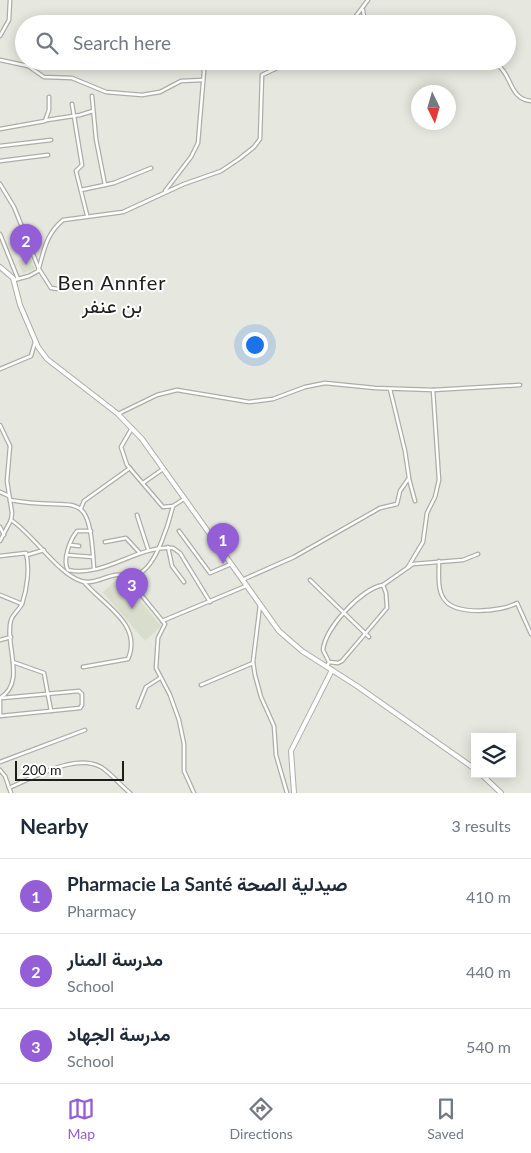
<!DOCTYPE html>
<meta charset="utf-8">
<style>
body{margin:0;font-family:Lato,Vazirmatn,sans-serif;background:#f6f6f7;color:#1f2937}
.controls{position:absolute;right:15px;bottom:15px;display:grid;overflow:hidden;border-radius:0px;box-shadow:0 2px 12px #0003}
.controls button{width:45px;height:45px;display:grid;place-items:center;padding:0;border:0;border-bottom:1px solid #e0e1e3;background:#fff;color:#1f2937;font:25px sans-serif}
.compass{position:absolute;left:411px;top:85px;width:45px;height:45px;border-radius:50%;background:#fff;box-shadow:0 2px 12px #0003;rotate:175deg}
.scale{position:absolute;left:15px;bottom:12px;width:109px;box-sizing:border-box;padding-left:5px;border:2px solid #1d1d1a;border-top:0;font-size:14px;line-height:18px;white-space:nowrap;color:#1d1d1a;-webkit-text-stroke:4px #fff;paint-order:stroke}
.you{position:absolute;left:254px;top:344px;width:18px;height:18px;margin:-12px;border:4px solid #fff;border-radius:50%;background:#1a73e8;box-shadow:0 0 0 8px #1a73e833}
.badge{display:grid;place-items:center;width:32px;height:32px;border-radius:50%;background:#935ed6;color:#fff;font-size:16px;font-weight:700}
.pin{position:absolute;translate:-50% -41px;filter:drop-shadow(0 1px 2px #0008)}
.pin::after{content:'';position:absolute;top:26px;width:18px;height:15px;background:inherit;clip-path:polygon(0 0,100% 0,50% 100%)}
.list{margin:0;padding:0;list-style:none}
h2{display:flex;justify-content:space-between;align-items:center;height:65px;margin:0;padding:0 20px;font-size:21px}
h2 small{font-size:16px;font-weight:400;color:#747a83}
.list li{display:grid;grid-template-columns:32px 1fr auto;gap:15px;align-items:center;box-sizing:border-box;height:75px;padding:0 20px;border-top:1px solid #e0e1e3}
.list b{display:block;font-size:19px;white-space:nowrap}
.list p{margin:0;font-size:16px;white-space:nowrap;color:#747a83}
.list em{font-size:16px;font-style:normal;color:#747a83}
.icon{flex:none;width:28px;height:28px;fill:none;stroke:currentColor;stroke-width:2;stroke-linecap:round;stroke-linejoin:round}
.map{position:relative;flex:none;width:531px;height:793px;overflow:hidden}
.search{position:absolute;background:#fff;box-shadow:0 2px 12px #0003;left:15px;right:15px;top:15px;height:55px;display:flex;align-items:center;gap:12px;box-sizing:border-box;padding:0 18px;border-radius:28px;color:#747a83;font-size:19px}
.sheet{height:290px;background:#fff}
nav{display:flex;justify-content:space-around;align-items:center;box-sizing:border-box;height:70px;border-top:1px solid #e0e1e3;background:#fff;font-size:14px;color:#747a83}
nav a{display:grid;justify-items:center;gap:2px}
nav .on{color:#935ed6}
.map>svg:first-child{display:block}
.built{fill:#d9ddcc}
.lines{fill:none;stroke-linecap:round;stroke-linejoin:round}
.street-casing{stroke:#acaea6;stroke-width:5}
.secondary-casing{stroke:#acaea6;stroke-width:6}
.street{stroke:#fff;stroke-width:2.5}
.secondary{stroke:#fff;stroke-width:4}
.labels{text-anchor:middle;dominant-baseline:central;stroke-width:4;stroke-linejoin:round;paint-order:stroke}
.quarter-label{font-size:20px;letter-spacing:1px;fill:#1d1d1a;stroke:#fff}
</style>
<div class="map">
<svg width="531" height="793" viewBox="0 0 531 793">
<rect width="100%" height="100%" fill="#e6e8df"/>
<!-- built -->
<g class="built">
<polygon points="30,256 35,269 23,273 17,261"/>
<polygon points="120,577 161,626 145,641 103,592"/>
</g>
<g class="lines">
<defs>
<g id="street">
<polyline points="363,10 365,24"/>
<polyline points="350,24 368,0"/>
<polyline points="0,36 9,20 10,0"/>
<polyline points="0,60 28,66 44,77 72,78 106,92 142,95 160,92 181,81 203,80"/>
<polyline points="405,61 422,66 464,61"/>
<path d="M471,61L499,66C512,77 510,99 531,101"/>
<polyline points="92,96 96,139 105,185"/>
<polyline points="72,104 82,165 76,171 87,215"/>
<polyline points="47,120 80,115 93,111"/>
<polyline points="0,129 45,121 49,110 49,97"/>
<polyline points="0,146 51,140"/>
<polyline points="0,161 48,155"/>
<polyline points="0,184 14,207 39,269 51,288 58,289 76,285"/>
<polyline points="81,190 114,183 151,168"/>
<polyline points="165,191 191,157 198,143 204,71 200,61"/>
<polyline points="0,234 18,279"/>
<path d="M14,280L29,276L38,271C44,252 45,235 63,220L123,212L184,184L221,171L239,159L254,147L260,139L262,75L292,61"/>
<polyline points="0,369 31,356 35,342"/>
<polyline points="118,414 157,395 177,390 249,402 273,399 305,387 325,383 375,388 433,390 520,385"/>
<polyline points="0,425 10,446 7,481 12,513 11,520 0,541"/>
<polyline points="132,428 121,447 127,465 163,507 173,506 184,499"/>
<polyline points="409,479 415,501"/>
<polyline points="143,483 163,469"/>
<polyline points="0,492 9,496"/>
<path d="M10,500C78,513 89,481 94,569"/>
<polyline points="81,508 84,501 130,468"/>
<polyline points="137,515 148,549"/>
<path d="M11,520C33,534 58,574 81,581C97,586 112,570 126,576L165,624L158,638L156,668L170,695L179,720L184,744V771L194,793"/>
<polyline points="0,527 4,535"/>
<path d="M91,531H77C70,540 62,560 68,570C104,578 137,545 173,548L180,553L210,602"/>
<polyline points="179,531 210,573 231,564"/>
<polyline points="105,542 126,538 139,552"/>
<polyline points="71,545 79,546"/>
<polyline points="168,547 172,566 184,582"/>
<polyline points="27,555 44,550"/>
<polyline points="67,555 93,557"/>
<path d="M0,556L26,553C30,568 27,589 22,604C19,610 13,614 11,620C4,644 27,682 0,698"/>
<path d="M439,561C439,572 437,590 444,599C455,616 501,612 517,603L531,634"/>
<polyline points="408,567 423,542 427,513 435,497 439,480 433,390"/>
<path d="M128,578C133,575 139,575 143,571C157,561 169,523 173,506"/>
<polyline points="242,580 294,557 380,508 397,504 400,491 409,478 405,451 390,389"/>
<polyline points="310,580 369,637"/>
<polyline points="383,585 413,564 463,560 478,554"/>
<polyline points="0,595 22,604"/>
<polyline points="260,605 253,662 255,675 261,697 274,726 276,755 287,793"/>
<polyline points="162,621 246,586"/>
<polyline points="0,640 11,637"/>
<polyline points="13,662 44,673 51,711"/>
<path d="M83,667L128,659C143,624 103,605 84,582"/>
<path d="M327,667L329,662L323,650C325,628 361,589 383,585L386,593L387,608L342,661L338,663L329,662"/>
<polyline points="201,685 253,663"/>
<polyline points="0,698 0,716"/>
<polyline points="138,707 146,687 160,678"/>
<polyline points="0,716 80,708 82,705 82,694 79,691 2,698"/>
<polyline points="0,762 85,730"/>
<polyline points="0,770 5,776 11,793"/>
<path d="M9,788C33,778 75,753 101,767C112,774 120,785 130,793"/>
</g>
<g id="secondary">
<polyline points="0,267 13,278 20,305 38,347 47,359 118,414 142,439 279,631 302,651 357,686 475,769"/>
<polyline points="481,774 501,793"/>
<polyline points="294,793 291,751 332,670"/>
</g>
</defs>
<!-- street casing -->
<use href="#street" class="street-casing"/>
<!-- secondary casing -->
<use href="#secondary" class="secondary-casing"/>
<!-- street -->
<use href="#street" class="street"/>
<!-- secondary -->
<use href="#secondary" class="secondary"/>
</g>
<g class="labels">
<!-- quarter labels -->
<g class="quarter-label">
<text x="112" y="282">Ben Annfer<tspan x="112" dy="23">بن عنفر</tspan></text>
</g>
</g>
</svg>
<div class="controls">
<button><svg class="icon" aria-label="layers" viewBox="0 0 24 24"><path d="M12 4l9 5-9 5-9-5zM3 14l9 5 9-5"/></svg></button>
</div>
<svg class="compass" viewBox="-18 -18 36 36"><path d="M0-13l5 13h-10z" fill="#e53935"/><path d="M0 13l5-13h-10z" fill="#747a83"/></svg>
<div class="scale">200 m</div>
<div class="you"></div>
<div class="pin badge" style="left:223px;top:564px">1</div>
<div class="pin badge" style="left:26px;top:265px">2</div>
<div class="pin badge" style="left:132px;top:609px">3</div>
<div class="search"><svg class="icon" aria-label="search" viewBox="0 0 24 24"><circle cx="10" cy="10" r="6"/><path d="M15 15l6 6"/></svg>Search here</div>
</div>
<section class="sheet">
<h2>Nearby<small>3 results</small></h2>
<ul class="list">
<li><span class="badge">1</span><div><b>Pharmacie La Santé صيدلية الصحة</b><p>Pharmacy</p></div><em>410 m</em></li>
<li><span class="badge">2</span><div><b>مدرسة المنار</b><p>School</p></div><em>440 m</em></li>
<li><span class="badge">3</span><div><b>مدرسة الجهاد</b><p>School</p></div><em>540 m</em></li>
</ul>
</section>
<nav>
<a class="on"><svg class="icon" aria-label="map" viewBox="0 0 24 24"><path d="M3 6l6-2 6 2 6-2v14l-6 2-6-2-6 2zM9 4v14M15 6v14"/></svg>Map</a>
<a><svg class="icon" aria-label="directions" viewBox="0 0 24 24"><path d="M12 3l9 9-9 9-9-9zM9 14v-3h6M13 9l2 2-2 2"/></svg>Directions</a>
<a><svg class="icon" aria-label="saved" viewBox="0 0 24 24"><path d="M7 4h10v16l-5-4-5 4z"/></svg>Saved</a>
</nav>
